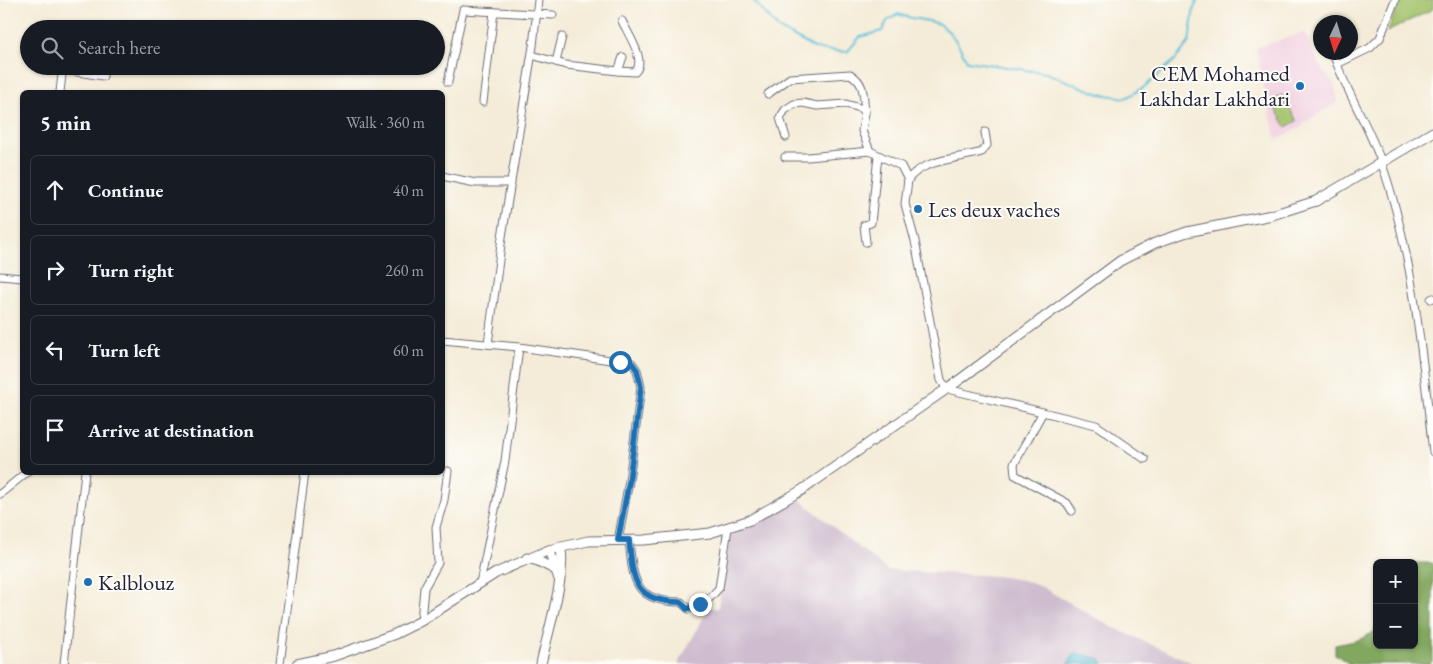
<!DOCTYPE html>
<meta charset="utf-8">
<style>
body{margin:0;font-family:"EB Garamond",serif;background:#20242c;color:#f1f3f6}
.controls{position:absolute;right:15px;bottom:15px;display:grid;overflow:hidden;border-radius:8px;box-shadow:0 1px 4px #0004}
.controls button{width:45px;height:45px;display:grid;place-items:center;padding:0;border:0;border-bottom:1px solid #363941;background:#171b24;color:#f1f3f6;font:25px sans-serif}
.compass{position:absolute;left:1313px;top:15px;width:45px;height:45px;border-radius:50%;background:#171b24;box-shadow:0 1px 4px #0004;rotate:184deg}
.stop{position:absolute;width:15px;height:15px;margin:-11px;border:4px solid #1f6fb2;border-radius:50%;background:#fff}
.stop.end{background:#1f6fb2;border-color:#fff;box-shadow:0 1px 5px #0008}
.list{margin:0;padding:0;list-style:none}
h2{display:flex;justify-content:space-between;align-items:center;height:65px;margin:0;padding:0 20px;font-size:21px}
h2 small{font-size:16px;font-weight:400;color:#9ea1a6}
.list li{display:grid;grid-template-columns:32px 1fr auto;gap:15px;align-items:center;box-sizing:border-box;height:70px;margin:0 10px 10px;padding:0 10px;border:1px solid #363941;border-radius:8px}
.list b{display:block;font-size:19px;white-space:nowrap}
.list em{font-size:16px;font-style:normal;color:#9ea1a6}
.icon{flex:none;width:28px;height:28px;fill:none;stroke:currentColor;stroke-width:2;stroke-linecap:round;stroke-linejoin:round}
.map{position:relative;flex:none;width:1433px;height:664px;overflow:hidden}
.search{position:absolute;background:#171b24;box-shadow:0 1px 4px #0004;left:20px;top:20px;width:425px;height:55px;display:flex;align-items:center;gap:12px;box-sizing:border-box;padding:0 18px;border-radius:28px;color:#9ea1a6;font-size:19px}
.panel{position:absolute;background:#171b24;box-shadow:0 1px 4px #0004;left:20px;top:90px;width:425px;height:385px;border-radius:8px}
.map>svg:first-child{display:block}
.built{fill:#f2cfe1}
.industrial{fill:#cfbdcf}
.green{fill:#a3c26a;stroke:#627252}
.forest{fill:#82a85e;stroke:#52654c}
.water{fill:#59bed7;stroke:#3e7089}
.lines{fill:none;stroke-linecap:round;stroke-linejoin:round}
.stream{stroke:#59bed7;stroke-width:2}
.minor-casing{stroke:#6c6972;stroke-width:9}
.major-casing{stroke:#6c6972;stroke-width:11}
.minor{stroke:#fff;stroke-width:7}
.major{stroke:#fff;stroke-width:9}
.route{stroke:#1f6fb2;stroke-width:6}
.poi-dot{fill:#1f6fb2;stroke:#fdfcf7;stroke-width:2}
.labels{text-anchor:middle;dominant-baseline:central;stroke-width:4;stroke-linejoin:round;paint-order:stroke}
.poi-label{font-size:22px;fill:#22223b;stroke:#fdfcf7;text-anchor:start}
</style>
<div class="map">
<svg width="1433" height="664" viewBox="0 0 1433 664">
<rect width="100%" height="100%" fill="#fdfcf7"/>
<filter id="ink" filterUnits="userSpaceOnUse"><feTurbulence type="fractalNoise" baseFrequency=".02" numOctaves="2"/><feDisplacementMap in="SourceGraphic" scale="10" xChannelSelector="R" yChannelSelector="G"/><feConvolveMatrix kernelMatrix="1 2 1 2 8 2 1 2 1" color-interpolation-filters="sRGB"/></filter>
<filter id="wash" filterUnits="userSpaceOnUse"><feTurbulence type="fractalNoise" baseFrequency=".0096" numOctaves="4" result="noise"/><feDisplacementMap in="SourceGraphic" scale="20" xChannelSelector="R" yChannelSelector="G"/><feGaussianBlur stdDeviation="1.12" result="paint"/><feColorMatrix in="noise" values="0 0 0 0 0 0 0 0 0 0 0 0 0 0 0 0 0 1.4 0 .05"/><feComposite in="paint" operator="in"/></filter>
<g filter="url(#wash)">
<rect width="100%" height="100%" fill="#f4ecd8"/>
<!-- built -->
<polygon class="built" points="1305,32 1319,63 1327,76 1334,82 1338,102 1304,123 1303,126 1276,140 1256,48"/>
<!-- industrial -->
<polygon class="industrial" points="800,500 887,570 997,576 1022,580 1042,587 1110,626 1195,664 678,664 709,608 718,608 730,536"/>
<!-- green -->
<g class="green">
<polygon points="1401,0 1433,0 1433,9 1387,32"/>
<polygon points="1282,95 1297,121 1286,127 1271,101"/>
</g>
<!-- forest -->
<path class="forest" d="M1414,563H1433V660L1430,664H1349L1335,654V645C1350,642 1369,640 1377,626V645H1414Z"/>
<!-- water -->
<polygon class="water" points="1077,653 1100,659 1103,664 1068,664 1073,655"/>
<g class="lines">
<!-- stream -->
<path class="stream" d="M753,0L778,28L816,49L847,52L860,37L882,31L887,21L898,14C910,19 921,19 933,22C950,26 960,47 967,61L1046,73L1100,94L1126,98L1146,86L1176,59L1189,42L1194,8L1198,0"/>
</g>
</g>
<g filter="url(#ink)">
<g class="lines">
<defs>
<g id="minor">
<path d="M1395,0L1380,38L1370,48L1337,64C1350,98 1370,129 1382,164C1414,257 1422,355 1433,452"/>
<polyline points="1332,52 1337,64"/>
<polyline points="532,55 566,65 618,71 623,57"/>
<polyline points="556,62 562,37"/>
<path d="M618,71L635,72C647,61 628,34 622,21"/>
<polyline points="448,82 463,10 553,15"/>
<polyline points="60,92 62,74 65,70 103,76"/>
<path d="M768,94L790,78L850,74C866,83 863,97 865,112"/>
<polyline points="483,102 494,12"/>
<path d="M985,132L987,145L982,152C959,159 922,159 908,180L905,204L915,241L941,380L947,389L1096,425L1145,459"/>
<polyline points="786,137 780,118 785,110 794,104 803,103 817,106 846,104 860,108 865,113 862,131 870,151 901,166 908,180"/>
<polyline points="785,157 808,157 870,151"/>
<polyline points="442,176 475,183 511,183"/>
<polyline points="866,242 864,225 871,223 878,156"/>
<polyline points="0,276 22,278"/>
<polyline points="1431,299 1433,298"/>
<polyline points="442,340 519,347 632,363 637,370 641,387 629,481 618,541"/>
<polyline points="488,344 502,237 533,46 538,0"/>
<polyline points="1043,412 1014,464 1015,475 1067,503 1072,511"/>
<polyline points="0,494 27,472"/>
<path d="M629,540C633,581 634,602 681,602L689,609L707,601L719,588L728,528"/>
<polyline points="480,583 505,461 519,347"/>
<polyline points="421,621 424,588 438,563 436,527 444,500 448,471"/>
<polyline points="64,664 85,472"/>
<polyline points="280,664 305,472"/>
</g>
<g id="major">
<polyline points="549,550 559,579"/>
<polyline points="527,558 538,561 554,569"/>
<polyline points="297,664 334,656 395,634 421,621 496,573 549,550 588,541 644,540 710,533 750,520 802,490 958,381 1120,261 1155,243 1187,232 1272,215 1316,201 1433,132"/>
<path d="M541,664C546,639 568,568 560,547"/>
</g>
</defs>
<!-- minor casing -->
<use href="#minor" class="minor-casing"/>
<!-- major casing -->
<use href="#major" class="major-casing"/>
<!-- minor -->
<use href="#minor" class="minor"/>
<!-- major -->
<use href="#major" class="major"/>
</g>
</g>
<g class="lines" filter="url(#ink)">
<!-- route -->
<path class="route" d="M620,362L632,363L637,370L641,387L629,482L618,540H629C633,581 634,602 681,602L687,609L700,604"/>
</g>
<!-- markers -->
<g class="poi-dot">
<circle cx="1300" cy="86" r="5"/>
<circle cx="918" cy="209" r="5"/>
<circle cx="88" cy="582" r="5"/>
</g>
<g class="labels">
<!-- poi labels -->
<g class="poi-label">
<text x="1290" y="73" text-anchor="end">CEM Mohamed<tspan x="1290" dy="25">Lakhdar Lakhdari</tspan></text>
<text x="928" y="209">Les deux vaches</text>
<text x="98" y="582">Kalblouz</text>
</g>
</g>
</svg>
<div class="controls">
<button>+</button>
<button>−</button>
</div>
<svg class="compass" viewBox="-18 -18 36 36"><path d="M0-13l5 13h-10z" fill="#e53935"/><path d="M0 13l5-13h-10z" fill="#9ea1a6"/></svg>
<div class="stop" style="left:620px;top:362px"></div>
<div class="stop end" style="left:700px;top:604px"></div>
<div class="search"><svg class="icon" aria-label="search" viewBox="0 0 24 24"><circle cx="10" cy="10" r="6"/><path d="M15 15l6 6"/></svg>Search here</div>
<section class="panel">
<h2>5 min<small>Walk · 360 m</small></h2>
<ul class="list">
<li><svg class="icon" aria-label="ahead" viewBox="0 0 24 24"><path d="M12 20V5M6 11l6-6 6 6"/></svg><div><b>Continue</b></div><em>40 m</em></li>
<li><svg class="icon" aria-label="right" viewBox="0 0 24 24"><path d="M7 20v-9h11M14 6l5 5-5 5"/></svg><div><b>Turn right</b></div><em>260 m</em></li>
<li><svg class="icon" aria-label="left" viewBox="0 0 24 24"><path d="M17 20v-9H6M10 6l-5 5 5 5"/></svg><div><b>Turn left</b></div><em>60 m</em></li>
<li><svg class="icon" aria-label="arrive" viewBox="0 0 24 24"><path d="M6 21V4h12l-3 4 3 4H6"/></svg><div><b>Arrive at destination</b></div></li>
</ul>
</section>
</div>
